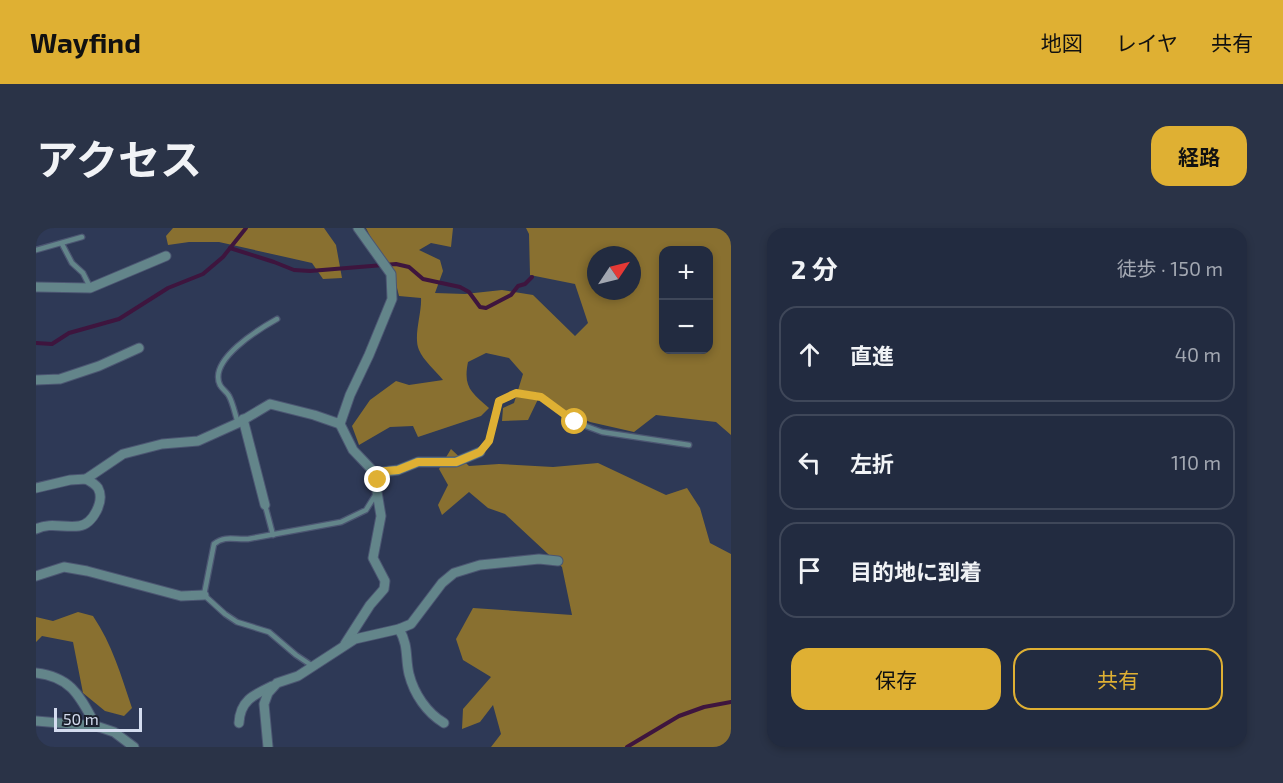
<!DOCTYPE html>
<html lang="ja">
<meta charset="utf-8">
<style>
body{margin:0;font-family:"Exo 2","Noto Sans JP",sans-serif;background:#2a3347;color:#f1f3f6}
.controls{position:absolute;right:18px;top:18px;display:grid;overflow:hidden;border-radius:12px;box-shadow:0 3px 9px #0003}
.controls button{width:54px;height:54px;display:grid;place-items:center;padding:0;border:0;border-bottom:2px solid #3f4759;background:#222b40;color:#f1f3f6;font:30px sans-serif}
.compass{position:absolute;left:551px;top:18px;width:54px;height:54px;border-radius:50%;background:#222b40;box-shadow:0 3px 9px #0003;rotate:55deg}
.scale{position:absolute;left:18px;bottom:15px;width:88px;box-sizing:border-box;padding-left:6px;border:3px solid #d4dcef;border-top:0;font-size:16px;line-height:21px;white-space:nowrap;color:#d4dcef;-webkit-text-stroke:4px #1c212e;paint-order:stroke}
.stop{position:absolute;width:18px;height:18px;margin:-14px;border:4px solid #dfb033;border-radius:50%;background:#fff}
.stop.end{background:#dfb033;border-color:#fff;box-shadow:0 2px 6px #0008}
.list{margin:0;padding:0;list-style:none}
h2{display:flex;justify-content:space-between;align-items:center;height:78px;margin:0;padding:0 24px;font-size:26px}
h2 small{font-size:20px;font-weight:400;color:#a2a7b1}
.list li{display:grid;grid-template-columns:39px 1fr auto;gap:18px;align-items:center;box-sizing:border-box;height:96px;margin:0 12px 12px;padding:0 12px;border:2px solid #3f4759;border-radius:18px}
.list b{display:block;font-size:22px;white-space:nowrap}
.list em{font-size:20px;font-style:normal;color:#a2a7b1}
.actions{display:flex;gap:12px;padding:18px 24px}
.actions a{flex:1;padding:14px 0;border:2px solid #dfb033;border-radius:18px;text-align:center;font-size:21px;color:#dfb033}
.actions .main{background:#dfb033;color:#111}
.icon{flex:none;width:33px;height:33px;fill:none;stroke:currentColor;stroke-width:2;stroke-linecap:round;stroke-linejoin:round}
.map{position:relative;flex:none;width:695px;height:519px;overflow:hidden;border-radius:18px}
header{display:flex;align-items:center;gap:36px;box-sizing:border-box;height:84px;padding:0 30px;background:#dfb033;color:#111}
header strong{font-size:28px}
nav{display:flex;gap:33px;margin-inline-start:auto;font-size:21px}
.intro{display:flex;align-items:center;justify-content:space-between;box-sizing:border-box;height:144px;padding:0 36px}
h1{margin:0;font-size:42px}
.button{padding:15px 27px;border-radius:18px;background:#dfb033;color:#111;font-size:21px;font-weight:700}
main{display:flex;gap:36px;padding:0 36px}
aside{flex:1;background:#222b40;border-radius:18px;box-shadow:0 3px 9px #0003}
.map>svg:first-child{display:block}
.forest{fill:#897030;fill-rule:evenodd}
.lines{fill:none;stroke-linecap:round;stroke-linejoin:round}
.stream{stroke:#3e153e;stroke-width:4}
.lane-casing{stroke:#4c5672;stroke-width:7}
.street-casing{stroke:#4c5672;stroke-width:11}
.lane{stroke:#63858a;stroke-width:4.5}
.street{stroke:#63858a;stroke-width:9}
.route{stroke:#dfb033;stroke-width:8}
</style>
<header>
<strong>Wayfind</strong>
<nav><a>地図</a><a>レイヤ</a><a>共有</a></nav>
</header>
<div class="intro"><h1>アクセス</h1><a class="button">経路</a></div>
<main>
<div class="map">
<svg width="695" height="519" viewBox="0 0 695 519">
<rect width="100%" height="100%" fill="#2e3956"/>
<!-- forest -->
<g class="forest">
<polygon points="137,0 288,0 300,17 306,50 287,51 276,35 183,14 153,14 132,17 130,8"/>
<path d="M330,0H417L415,19L395,15L383,22L404,32L407,43L399,65L429,66L466,62L497,67L539,108L552,95L539,56L494,47L493,6L490,0H695V207L680,194L620,187L598,204L554,194L530,183L505,165L492,192L466,193L467,180L478,175L487,146L473,130L450,125L432,134C427,159 435,164 453,180L445,188L382,209L377,198L354,199L323,217L316,198L334,172L360,153L373,157L407,152C400,143 387,132 383,122C377,108 386,85 385,70L363,68L356,40L339,18ZM628,22H672V122H628ZM560,27H596V63H560Z"/>
<polygon points="415,221 433,238 463,236 517,239 562,235 630,267 651,260 664,280 674,315 695,326 695,519 455,519 465,506 457,477 444,494 426,501 427,481 455,449 427,432 420,411 437,380 536,387 526,339 469,286 452,280 433,264 406,287 402,277 412,257 403,241"/>
<path d="M42,384L57,388C76,416 85,447 96,480L88,488L69,483L47,465L37,414L6,408L0,414V389L17,393Z"/>
</g>
<g class="lines">
<!-- stream -->
<g class="stream">
<polyline points="194,20 238,34 258,42 274,43 360,36 373,39 387,51 424,59 433,64 444,79 450,80 475,67 482,58 489,56 496,49"/>
<polyline points="0,115 16,116 33,105 83,91 132,60 167,46 187,29 210,0"/>
<polyline points="591,519 643,488 668,479 695,474"/>
</g>
<defs>
<g id="lane">
<polyline points="26,16 36,35 47,45 54,59"/>
<polyline points="0,22 46,9"/>
<path d="M202,195C199,186 197,175 193,168C191,164 186,161 184,157C172,132 223,101 241,91"/>
<polyline points="444,224 453,213 463,173 480,165 505,169 539,194 566,204 653,217"/>
<polyline points="229,277 237,307"/>
<path d="M278,439L260,427L233,404L201,394L189,386L168,367L178,316C189,307 199,312 212,311L305,294L330,282L340,266"/>
</g>
<g id="street">
<polyline points="0,59 54,60 130,28"/>
<polyline points="0,152 24,151 63,138 103,120"/>
<polyline points="207,191 229,277"/>
<polyline points="304,196 317,222 339,245 342,252 341,264 345,288 337,330 349,353 348,361 334,377 309,416"/>
<polyline points="339,245 362,242 382,234 420,234 444,224"/>
<polyline points="50,251 87,226 126,216 162,213 202,195 234,176 278,187 304,196 314,167 333,127 356,71 355,46 322,0"/>
<path d="M0,260L34,252L50,251C54,253 59,256 62,260C69,273 57,296 43,298C28,300 14,294 0,301"/>
<polyline points="0,348 28,339 51,343 145,368 168,367"/>
<path d="M363,401C373,418 369,429 373,446C378,466 391,485 408,495"/>
<path d="M0,445C36,449 44,469 60,498"/>
<polyline points="0,493 60,498 78,504 98,519"/>
<path d="M203,495C204,473 217,467 236,458"/>
<polyline points="232,519 228,476 232,465 241,455 262,448 319,411 363,401 375,396 406,355 418,345 444,337 503,331 522,333"/>
</g>
</defs>
<!-- lane casing -->
<use href="#lane" class="lane-casing"/>
<!-- street casing -->
<use href="#street" class="street-casing"/>
<!-- lane -->
<use href="#lane" class="lane"/>
<!-- street -->
<use href="#street" class="street"/>
</g>
<g class="lines">
<!-- route -->
<polyline class="route" points="342,252 339,244 362,242 382,234 420,234 444,224 453,213 463,173 480,165 505,169 539,194"/>
</g>
</svg>
<div class="controls">
<button>+</button>
<button>−</button>
</div>
<svg class="compass" viewBox="-18 -18 36 36"><path d="M0-13l5 13h-10z" fill="#e53935"/><path d="M0 13l5-13h-10z" fill="#a2a7b1"/></svg>
<div class="scale">50 m</div>
<div class="stop" style="left:539px;top:194px"></div>
<div class="stop end" style="left:342px;top:252px"></div>
</div>
<aside>
<h2>2 分<small>徒歩 · 150 m</small></h2>
<ul class="list">
<li><svg class="icon" aria-label="ahead" viewBox="0 0 24 24"><path d="M12 20V5M6 11l6-6 6 6"/></svg><div><b>直進</b></div><em>40 m</em></li>
<li><svg class="icon" aria-label="left" viewBox="0 0 24 24"><path d="M17 20v-9H6M10 6l-5 5 5 5"/></svg><div><b>左折</b></div><em>110 m</em></li>
<li><svg class="icon" aria-label="arrive" viewBox="0 0 24 24"><path d="M6 21V4h12l-3 4 3 4H6"/></svg><div><b>目的地に到着</b></div></li>
</ul>
<div class="actions"><a class="main">保存</a><a>共有</a></div>
</aside>
</main>
